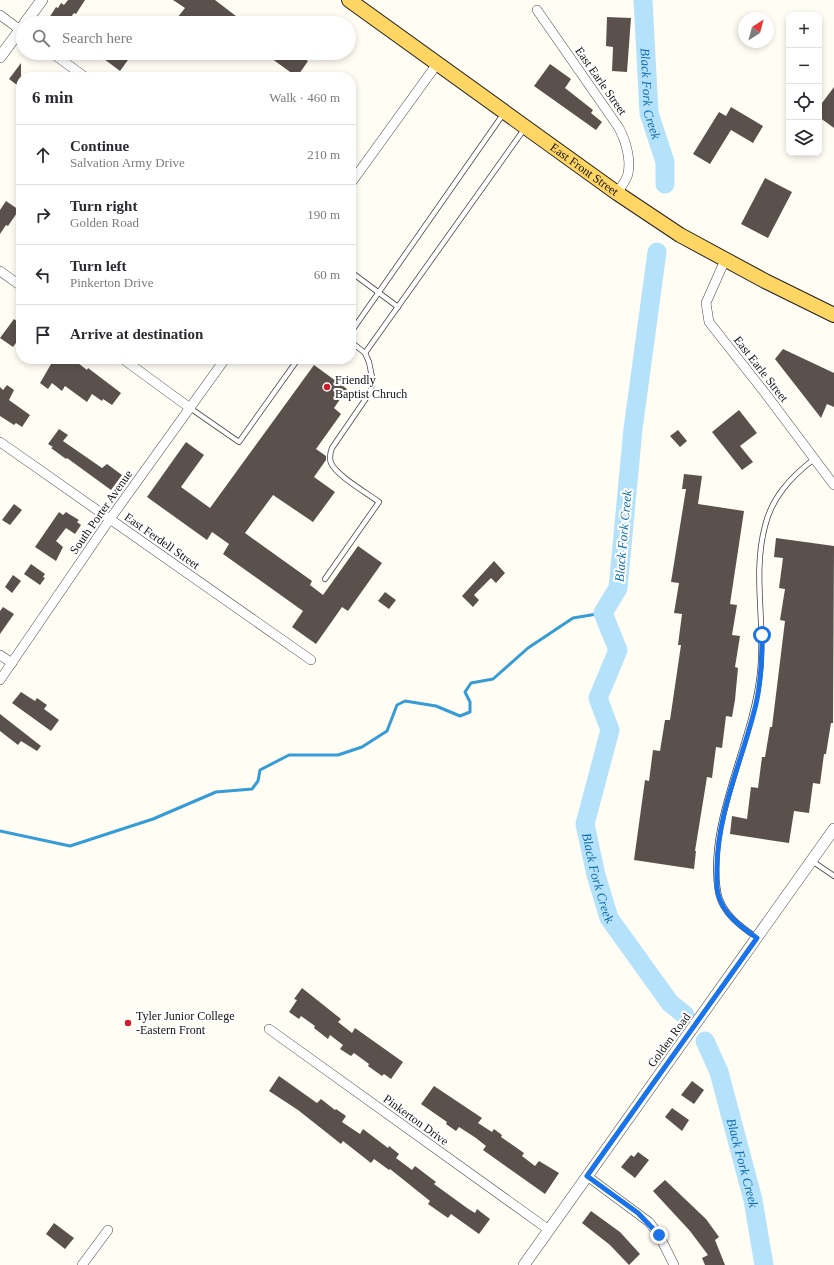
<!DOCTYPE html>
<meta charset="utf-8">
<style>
body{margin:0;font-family:"Times New Roman",serif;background:#f2f2f3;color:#2b2b33}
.controls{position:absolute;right:12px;top:12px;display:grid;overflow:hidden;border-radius:8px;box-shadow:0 2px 6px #0003}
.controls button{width:36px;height:36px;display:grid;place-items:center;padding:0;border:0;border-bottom:1px solid #e1e1e2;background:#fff;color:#2b2b33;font:20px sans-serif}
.compass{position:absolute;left:738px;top:12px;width:36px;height:36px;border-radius:50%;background:#fff;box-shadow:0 2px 6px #0003;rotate:36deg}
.stop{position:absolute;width:12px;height:12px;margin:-9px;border:3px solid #1a73e8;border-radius:50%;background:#fff}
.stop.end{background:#1a73e8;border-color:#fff;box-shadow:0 1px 4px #0008}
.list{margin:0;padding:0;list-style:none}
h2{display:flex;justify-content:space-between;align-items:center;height:52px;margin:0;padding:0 16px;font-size:17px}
h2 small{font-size:13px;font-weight:400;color:#7c7c81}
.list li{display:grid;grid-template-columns:26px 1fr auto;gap:12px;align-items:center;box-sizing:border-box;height:60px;padding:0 16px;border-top:1px solid #e1e1e2}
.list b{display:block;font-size:15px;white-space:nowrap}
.list p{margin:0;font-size:13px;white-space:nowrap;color:#7c7c81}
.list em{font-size:13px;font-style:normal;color:#7c7c81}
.icon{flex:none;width:22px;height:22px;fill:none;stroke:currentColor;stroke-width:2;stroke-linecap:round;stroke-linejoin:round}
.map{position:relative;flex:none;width:834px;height:1265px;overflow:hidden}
.search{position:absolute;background:#fff;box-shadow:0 2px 6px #0003;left:16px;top:16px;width:340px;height:44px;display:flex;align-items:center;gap:10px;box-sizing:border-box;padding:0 14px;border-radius:22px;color:#7c7c81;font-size:15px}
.panel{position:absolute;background:#fff;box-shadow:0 2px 6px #0003;left:16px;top:72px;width:340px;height:292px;border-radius:16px}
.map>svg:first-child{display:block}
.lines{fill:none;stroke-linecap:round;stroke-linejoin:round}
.stream{stroke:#369cd7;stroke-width:3}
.river{stroke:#b5e2fb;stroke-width:19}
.building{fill:#5a514c}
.service-casing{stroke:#444;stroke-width:6}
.minor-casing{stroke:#444;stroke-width:10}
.tertiary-casing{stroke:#444;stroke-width:12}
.primary-casing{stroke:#222;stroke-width:16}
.service{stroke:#fff;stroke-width:4.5}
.minor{stroke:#fff;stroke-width:9}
.tertiary{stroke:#fff;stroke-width:11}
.primary{stroke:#ffd564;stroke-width:14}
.route{stroke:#1a73e8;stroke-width:5}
.poi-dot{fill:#cd1d2a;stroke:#fff;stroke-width:1.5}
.labels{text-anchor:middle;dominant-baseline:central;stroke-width:4;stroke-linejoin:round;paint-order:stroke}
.street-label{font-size:12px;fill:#111;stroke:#fff}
.poi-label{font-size:12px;fill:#111;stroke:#fff;text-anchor:start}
.water-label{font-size:13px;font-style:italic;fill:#0f6dae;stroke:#fff}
</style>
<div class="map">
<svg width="834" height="1265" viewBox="0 0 834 1265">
<rect width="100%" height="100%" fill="#fffdf4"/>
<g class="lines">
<!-- stream -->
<polyline class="stream" points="0,831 70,846 153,819 216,792 252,789 258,781 260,770 289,755 338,755 362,747 387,731 397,705 405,701 436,706 460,716 470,712 470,702 465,692 471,683 493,679 528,648 573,618 603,613"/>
<!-- river -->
<g class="river">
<path id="s1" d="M643,0L649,113L665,162V184"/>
<path id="s2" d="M657,252L633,429L618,588L603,613L618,650L598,698L610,730L585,824L596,875L609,918L670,1003L685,1015"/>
<path id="s3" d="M705,1041L719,1072L753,1200L764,1265"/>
</g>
</g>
<!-- building -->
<g class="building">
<polygon points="68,0 85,0 76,14 74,13 70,18 68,17 64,23 56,23 49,18 56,7 58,8 61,3 64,5"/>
<polygon points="173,0 215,0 245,23 173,23 185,8"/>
<polygon points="607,17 631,18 627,72 612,71 613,47 606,46"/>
<polygon points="108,53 133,53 120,71 104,59"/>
<polygon points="264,53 307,53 303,58 308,61 297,77"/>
<polygon points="21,63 21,88 9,79"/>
<polygon points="550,64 571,79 565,88 593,110 591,113 602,122 596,130 534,86"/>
<polygon points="834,87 834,128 819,117 819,107"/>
<polygon points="731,107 763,126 753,143 731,130 710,164 693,154 719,112 726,116"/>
<polygon points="765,178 792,192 768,238 741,224"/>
<polygon points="6,201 19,210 8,226 6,225 0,234 0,210"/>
<polygon points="14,319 21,324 21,336 13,347 0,338"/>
<polygon points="783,349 834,373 834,407 827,404 821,418 775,359"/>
<polygon points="54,359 73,359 87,370 88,368 121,393 112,405 103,399 102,401 92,394 87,402 65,386 62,391 52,383 48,389 40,383"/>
<polygon points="314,365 347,389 334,408 341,414 316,449 326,456 326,460 314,477 335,492 313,522 273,495 245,533 312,581 310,585 323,595 358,546 382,563 348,611 342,607 316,644 292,627 303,611 223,554 229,544 212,532 207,540 147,497 186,442 204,455 181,487 210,508"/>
<polygon points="7,385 14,390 9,400 30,415 22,427 16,423 14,425 0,416 0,387 3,390"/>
<polygon points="739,410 757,433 740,446 753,462 742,470 712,432"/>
<polygon points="59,429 68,435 63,441 102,468 107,464 122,475 111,490 67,458 66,459 51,448 53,447 48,444"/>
<polygon points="678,430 687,441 680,447 670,436"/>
<polygon points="684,474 702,476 698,504 744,511 730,604 737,605 732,635 740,636 735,667 738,668 735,700 732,717 726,716 722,748 716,747 712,778 707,777 695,851 696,851 694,869 634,860 645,780 649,781 653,750 660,751 665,720 670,720 681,645 678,645 682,614 674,613 679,583 671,582 686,489 682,489"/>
<polygon points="14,504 22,510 10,525 2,520"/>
<polygon points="59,512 63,515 66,512 69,514 79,520 77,522 81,525 75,534 66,528 56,541 63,547 56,561 35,547"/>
<polygon points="776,538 834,546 833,723 831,723 826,754 824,754 820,784 813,783 809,813 794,811 789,843 730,834 732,816 747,819 751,787 758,788 762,757 765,757 770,727 772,727 785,621 780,620 785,589 779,588 783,558 774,557"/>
<polygon points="494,561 505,573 496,583 491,578 474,595 479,600 473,607 462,596"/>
<polygon points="31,564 45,574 43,577 45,578 40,585 24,574"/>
<polygon points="13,575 21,581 12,593 5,587"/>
<polygon points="385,592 396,600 389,609 378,601"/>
<polygon points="3,607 14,614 0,634 0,611"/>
<polygon points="21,692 35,701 37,698 47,705 44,709 59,720 51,731 12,703"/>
<polygon points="0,714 41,746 37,751 21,741 18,745 0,731"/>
<polygon points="302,988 341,1019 338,1022 352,1033 355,1028 403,1062 391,1079 384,1074 382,1076 368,1066 369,1064 354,1053 351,1056 340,1049 343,1045 330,1035 328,1039 314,1028 315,1026 301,1016 299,1019 289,1012 297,1000 294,999"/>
<polygon points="279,1076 317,1103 321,1099 335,1110 336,1109 346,1116 342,1122 360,1134 363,1129 388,1148 389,1146 399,1154 396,1158 412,1170 415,1166 436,1182 434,1184 467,1208 475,1213 477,1209 490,1219 479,1234 451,1214 448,1218 428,1204 430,1201 390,1169 389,1170 374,1159 371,1163 343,1141 341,1144 298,1110 269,1091"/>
<polygon points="692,1081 704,1090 694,1104 681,1095"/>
<polygon points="434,1086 482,1118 478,1123 492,1132 494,1129 502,1135 501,1137 524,1153 522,1156 535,1166 539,1161 559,1173 545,1194 483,1150 486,1146 476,1138 459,1127 456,1131 446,1124 447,1122 421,1104"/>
<polygon points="672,1108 689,1120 682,1131 665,1117"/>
<polygon points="638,1152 649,1160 635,1178 621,1167 631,1155 634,1157"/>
<polygon points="665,1180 706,1219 719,1237 715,1240 725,1265 705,1265 702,1258 708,1255 690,1231 653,1191"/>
<polygon points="591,1211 620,1232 640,1254 629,1265 610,1245 582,1223"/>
<polygon points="54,1223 74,1238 65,1249 46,1234"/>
</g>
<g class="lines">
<defs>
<g id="service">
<polyline points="351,272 398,307"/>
<polyline points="351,332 504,113"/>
<polyline points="365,353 525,128"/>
<polyline points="190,408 239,442 298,359"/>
<path d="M325,579L379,502C367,493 337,476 331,463C329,457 330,453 332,448L371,391L372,377L369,362L365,353L351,342"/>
<polyline points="812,861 834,876"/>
<path d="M756,937C740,926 722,913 718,892C706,823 753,743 760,673C766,624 752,575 765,526C772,497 791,477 814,459"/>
</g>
<g id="minor">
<path d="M537,10L619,128C626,141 631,159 628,174C626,181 621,187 617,193"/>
<polyline points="0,15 23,32"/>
<polyline points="52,53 85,77"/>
<polyline points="351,183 437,64"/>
<polyline points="725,260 706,303 709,322 765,393 834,485"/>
<polyline points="0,271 21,286"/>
<polyline points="123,359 190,408"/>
<polyline points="0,442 311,660"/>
<polyline points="0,655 12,663"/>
<polyline points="0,680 110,519 225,359"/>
<polyline points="269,1029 549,1230"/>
<polyline points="587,1176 649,1222 659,1235 674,1265"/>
<polyline points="82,1265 108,1230"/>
</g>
<g id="tertiary">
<polyline points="25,23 42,0"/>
<polyline points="0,57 23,26"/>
<polyline points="524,1265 834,829"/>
</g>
<g id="primary">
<path id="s4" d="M349,0L617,193L680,235L765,281L834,315"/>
</g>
</defs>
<!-- service casing -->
<use href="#service" class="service-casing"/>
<!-- minor casing -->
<use href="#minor" class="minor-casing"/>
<!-- tertiary casing -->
<use href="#tertiary" class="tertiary-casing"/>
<!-- primary casing -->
<use href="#primary" class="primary-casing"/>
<!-- service -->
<use href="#service" class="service"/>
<!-- minor -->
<use href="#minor" class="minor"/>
<!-- tertiary -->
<use href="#tertiary" class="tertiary"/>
<!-- primary -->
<use href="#primary" class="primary"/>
</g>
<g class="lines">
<!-- route -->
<path class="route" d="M659,1235L638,1213L587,1176L757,938C741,927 723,914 718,894C716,886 717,877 717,869C717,812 743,759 756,704C761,682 762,658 762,635"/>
</g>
<!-- markers -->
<g class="poi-dot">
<circle cx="327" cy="387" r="4"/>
<circle cx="128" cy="1023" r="4"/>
</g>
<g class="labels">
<!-- street labels -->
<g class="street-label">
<text transform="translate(601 81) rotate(55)">East Earle Street</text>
<text stroke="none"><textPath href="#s4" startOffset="290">East Front Street</textPath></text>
<text transform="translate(761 369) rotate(52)">East Earle Street</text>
<text transform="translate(101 512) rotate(-55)">South Porter Avenue</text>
<text transform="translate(162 541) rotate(35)">East Ferdell Street</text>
<text transform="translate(669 1040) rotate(-54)">Golden Road</text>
<text transform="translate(416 1120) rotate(36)">Pinkerton Drive</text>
</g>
<!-- poi labels -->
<g class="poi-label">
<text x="335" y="380">Friendly<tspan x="335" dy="14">Baptist Chruch</tspan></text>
<text x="136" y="1016">Tyler Junior College<tspan x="136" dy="14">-Eastern Front</tspan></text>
</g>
<!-- water labels -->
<g class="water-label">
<text stroke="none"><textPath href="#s1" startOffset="94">Black Fork Creek</textPath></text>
<text transform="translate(623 536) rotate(-85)">Black Fork Creek</text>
<text stroke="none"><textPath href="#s2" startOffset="646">Black Fork Creek</textPath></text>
<text stroke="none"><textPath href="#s3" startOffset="128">Black Fork Creek</textPath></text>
</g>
</g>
</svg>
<div class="controls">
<button>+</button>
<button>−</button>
<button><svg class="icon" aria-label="locate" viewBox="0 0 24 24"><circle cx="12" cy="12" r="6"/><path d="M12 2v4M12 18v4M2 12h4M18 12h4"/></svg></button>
<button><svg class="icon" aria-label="layers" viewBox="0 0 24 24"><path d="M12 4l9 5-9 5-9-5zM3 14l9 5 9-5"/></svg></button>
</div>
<svg class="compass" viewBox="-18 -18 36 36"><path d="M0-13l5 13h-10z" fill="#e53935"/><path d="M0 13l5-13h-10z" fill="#7c7c81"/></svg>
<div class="stop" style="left:762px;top:635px"></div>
<div class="stop end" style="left:659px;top:1235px"></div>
<div class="search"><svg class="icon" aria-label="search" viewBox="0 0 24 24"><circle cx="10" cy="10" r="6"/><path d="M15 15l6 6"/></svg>Search here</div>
<section class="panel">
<h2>6 min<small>Walk · 460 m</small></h2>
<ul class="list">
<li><svg class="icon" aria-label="ahead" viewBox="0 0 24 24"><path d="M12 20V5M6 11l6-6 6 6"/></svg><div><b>Continue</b><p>Salvation Army Drive</p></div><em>210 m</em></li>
<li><svg class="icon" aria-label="right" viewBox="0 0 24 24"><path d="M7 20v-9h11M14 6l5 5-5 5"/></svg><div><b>Turn right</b><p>Golden Road</p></div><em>190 m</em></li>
<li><svg class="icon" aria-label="left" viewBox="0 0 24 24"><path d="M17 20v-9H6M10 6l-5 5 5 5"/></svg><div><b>Turn left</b><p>Pinkerton Drive</p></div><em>60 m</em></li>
<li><svg class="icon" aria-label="arrive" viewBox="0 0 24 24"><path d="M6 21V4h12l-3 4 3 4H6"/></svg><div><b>Arrive at destination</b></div></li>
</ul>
</section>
</div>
